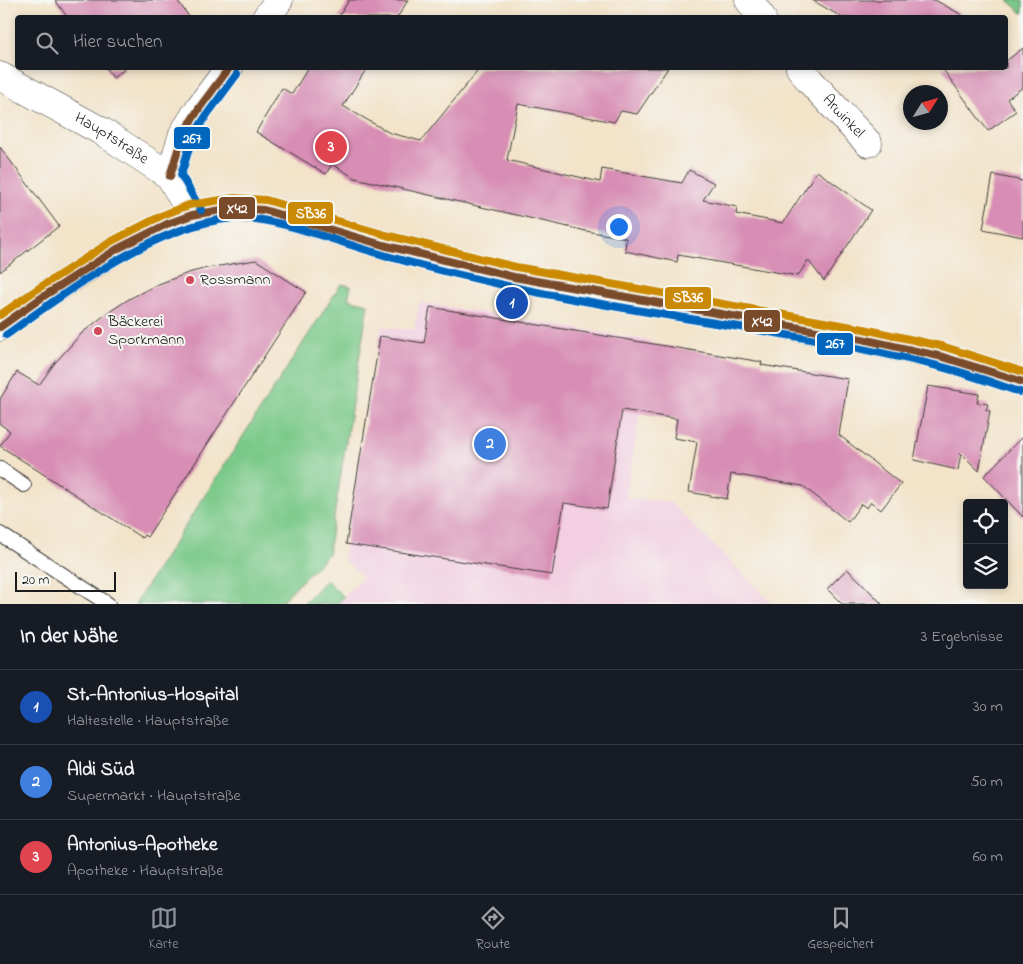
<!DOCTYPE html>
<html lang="de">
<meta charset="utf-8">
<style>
body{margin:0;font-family:"Indie Flower",sans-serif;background:#20242c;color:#f1f3f6}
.controls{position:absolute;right:15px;bottom:15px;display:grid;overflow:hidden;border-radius:5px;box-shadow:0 2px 8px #0003}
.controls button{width:45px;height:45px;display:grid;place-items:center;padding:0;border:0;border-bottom:1px solid #363941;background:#171b24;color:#f1f3f6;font:25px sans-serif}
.compass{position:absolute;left:903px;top:85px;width:45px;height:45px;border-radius:50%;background:#171b24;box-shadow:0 2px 8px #0003;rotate:53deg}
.scale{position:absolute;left:15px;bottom:12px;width:101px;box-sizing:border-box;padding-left:5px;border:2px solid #1c1c1c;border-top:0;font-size:14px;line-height:18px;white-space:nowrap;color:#1c1c1c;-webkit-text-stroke:4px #f6f6f2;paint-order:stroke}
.you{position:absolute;left:618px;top:226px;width:18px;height:18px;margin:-12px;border:4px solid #fff;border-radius:50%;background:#1a73e8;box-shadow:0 0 0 8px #1a73e833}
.badge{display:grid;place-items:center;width:32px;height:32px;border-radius:50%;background:#8c9099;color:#fff;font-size:16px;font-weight:700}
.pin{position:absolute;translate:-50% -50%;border:2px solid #fff;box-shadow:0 1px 5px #0006}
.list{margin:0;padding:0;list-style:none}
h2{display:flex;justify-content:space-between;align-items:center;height:65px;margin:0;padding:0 20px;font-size:21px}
h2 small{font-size:16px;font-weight:400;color:#9ea1a6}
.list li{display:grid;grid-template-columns:32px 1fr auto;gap:15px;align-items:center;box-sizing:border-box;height:75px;padding:0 20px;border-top:1px solid #363941}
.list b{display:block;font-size:19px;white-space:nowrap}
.list p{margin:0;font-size:16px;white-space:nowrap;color:#9ea1a6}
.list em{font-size:16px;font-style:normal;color:#9ea1a6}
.icon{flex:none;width:28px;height:28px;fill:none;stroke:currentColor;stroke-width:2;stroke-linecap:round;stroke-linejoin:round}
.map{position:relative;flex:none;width:1023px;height:604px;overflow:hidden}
.search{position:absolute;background:#171b24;box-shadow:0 2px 8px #0003;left:15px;right:15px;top:15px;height:55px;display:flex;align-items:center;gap:12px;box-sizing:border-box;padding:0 18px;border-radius:5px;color:#9ea1a6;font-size:19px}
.sheet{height:290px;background:#171b24}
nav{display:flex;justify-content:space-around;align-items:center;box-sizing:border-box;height:70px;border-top:1px solid #363941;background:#171b24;font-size:14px;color:#9ea1a6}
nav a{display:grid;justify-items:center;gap:2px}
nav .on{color:#8c9099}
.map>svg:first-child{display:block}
.built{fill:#f2cfe1}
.green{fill:#7ac989;stroke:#4b7252}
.building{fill:#d78db4}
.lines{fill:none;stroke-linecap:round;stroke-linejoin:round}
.service-casing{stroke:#3c3a36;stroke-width:16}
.minor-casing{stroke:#3c3a36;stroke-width:29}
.tertiary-casing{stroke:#3c3a36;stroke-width:29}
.service{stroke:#fff;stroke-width:14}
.minor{stroke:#fff;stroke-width:28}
.tertiary{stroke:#fff;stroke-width:28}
.bus-1-casing{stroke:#f6f6f2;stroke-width:11}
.bus-2-casing{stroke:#f6f6f2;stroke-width:11}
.bus-3-casing{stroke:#f6f6f2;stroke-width:11}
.bus-1{stroke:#7a4b2a;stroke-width:8}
.bus-2{stroke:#0065bd;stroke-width:8}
.bus-3{stroke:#cb8a06;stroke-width:8}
.poi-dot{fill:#d1495b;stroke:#f6f6f2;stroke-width:2}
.labels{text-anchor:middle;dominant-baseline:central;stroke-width:4;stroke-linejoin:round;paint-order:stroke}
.street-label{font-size:16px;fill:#1c1c1c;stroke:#f6f6f2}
.poi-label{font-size:16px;fill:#1c1c1c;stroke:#f6f6f2;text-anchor:start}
.line-badge{stroke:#f6f6f2;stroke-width:2}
.badge-label{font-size:14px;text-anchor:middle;font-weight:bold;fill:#fff}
</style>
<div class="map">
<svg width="1023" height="604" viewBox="0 0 1023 604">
<rect width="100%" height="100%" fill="#f6f6f2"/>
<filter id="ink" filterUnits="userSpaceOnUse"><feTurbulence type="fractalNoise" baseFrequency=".02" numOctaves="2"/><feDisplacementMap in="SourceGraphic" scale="10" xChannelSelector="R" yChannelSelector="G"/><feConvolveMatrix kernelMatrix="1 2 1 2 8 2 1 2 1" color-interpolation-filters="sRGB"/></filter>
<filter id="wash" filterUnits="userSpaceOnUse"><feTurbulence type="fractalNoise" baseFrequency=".0096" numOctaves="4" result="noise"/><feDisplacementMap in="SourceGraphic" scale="20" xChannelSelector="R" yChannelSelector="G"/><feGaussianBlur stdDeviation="1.12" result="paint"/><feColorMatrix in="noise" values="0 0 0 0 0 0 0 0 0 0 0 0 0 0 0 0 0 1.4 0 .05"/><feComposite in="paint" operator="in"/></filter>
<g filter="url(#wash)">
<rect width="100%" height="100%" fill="#f2e3c9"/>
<!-- built -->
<polygon class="built" points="419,302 652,341 626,498 670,502 773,604 337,604 363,577 343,559 381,327 414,330"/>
<!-- green -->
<g class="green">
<polygon points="1008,0 1023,0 1023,14"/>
<polygon points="341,284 351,286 348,299 368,304 328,554 279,604 135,604"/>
<polygon points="326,580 344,597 337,604 303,604"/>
</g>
<g id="blocks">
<!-- building -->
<g class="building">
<polygon points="55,0 177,0 190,18 68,18"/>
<polygon points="349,0 408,0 397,18 338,18"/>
<polygon points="812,0 935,0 962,15 961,18 843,18"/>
<polygon points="1023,48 1023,87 1007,99 1016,111 988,131 942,68 1006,68 1006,61"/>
<polygon points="106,68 126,68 113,78"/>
<polygon points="308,68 367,68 343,106 390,133 421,141 480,68 668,68 637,114 621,111 614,122 518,104 507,160 600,182 602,169 682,183 689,170 714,183 703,200 737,207 736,214 783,223 817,171 871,210 824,281 808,260 798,276 678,255 677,262 625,251 626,238 586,231 355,178 332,164 326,174 256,132 282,88 292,94"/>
<polygon points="0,147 59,226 0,272"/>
<polygon points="993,175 1023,181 1023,237 983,229"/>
<polygon points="256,260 306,292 147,537 144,535 142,538 0,446 10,431 0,424 0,399 17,372 39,385 54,364 82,333 106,314 129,299 156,285 188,273 207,268"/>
<polygon points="430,307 762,362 761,365 848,379 839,435 901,484 881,510 871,502 867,508 861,504 848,522 803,486 731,474 727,499 689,492 697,442 674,438 677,419 622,410 607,509 564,503 552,575 346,544 380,336 424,343"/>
<polygon points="928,386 979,394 977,403 988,404 986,410 990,411 979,471 961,453 958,470 914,460"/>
<polygon points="1023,436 1023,517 984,476"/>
<polygon points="847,569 859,580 882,604 842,604 827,589"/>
</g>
</g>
</g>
<g filter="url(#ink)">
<use href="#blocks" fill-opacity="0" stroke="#3c3a36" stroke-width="1"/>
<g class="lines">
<defs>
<g id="service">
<polyline points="0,469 24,485"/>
<polyline points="0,534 108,604"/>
</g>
<g id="minor">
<polyline points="749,0 762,18"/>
<polyline points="266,18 279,0"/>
<path id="s1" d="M800,68L810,81L868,143"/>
<path id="s2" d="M0,76L103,132L170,176L192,215"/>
<polyline points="170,176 183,134 200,107 229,68"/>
</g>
<polyline id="tertiary" points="0,327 44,296 117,249 167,224 192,215 233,208 264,210 295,218 383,245 514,277 862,339 943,357 1023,382"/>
</defs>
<!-- service casing -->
<use href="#service" class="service-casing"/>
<!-- minor casing -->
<use href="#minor" class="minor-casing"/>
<!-- tertiary casing -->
<use href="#tertiary" class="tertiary-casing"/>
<!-- service -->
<use href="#service" class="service"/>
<!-- minor -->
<use href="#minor" class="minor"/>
<!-- tertiary -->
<use href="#tertiary" class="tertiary"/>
<defs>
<g id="bus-1">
<polyline points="170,176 183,134 200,107 229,68"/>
<polyline points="0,327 44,296 117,249 167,224 192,215 233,208 264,210 383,245 514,277 862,339 943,357 1023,382"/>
</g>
<g id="bus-2">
<polyline points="201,210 181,175 192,138 208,113 237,74"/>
<path d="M6,335C69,290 153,226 232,218C272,215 337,242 377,253C419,266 468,277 512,287C653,317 798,331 938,366C966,373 993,383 1020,392"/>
</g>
<polyline id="bus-3" points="0,315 39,288 112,241 163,215 189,205 234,198 266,200 386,235 516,267 864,329 945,347 1023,372"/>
</defs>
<!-- bus-1 casing -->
<use href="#bus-1" class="bus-1-casing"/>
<!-- bus-2 casing -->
<use href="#bus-2" class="bus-2-casing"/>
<!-- bus-3 casing -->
<use href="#bus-3" class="bus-3-casing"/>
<!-- bus-1 -->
<use href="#bus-1" class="bus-1"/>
<!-- bus-2 -->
<use href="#bus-2" class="bus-2"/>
<!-- bus-3 -->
<use href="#bus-3" class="bus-3"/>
</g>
</g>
<!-- markers -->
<g class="poi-dot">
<circle cx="190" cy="280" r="5"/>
<circle cx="98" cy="331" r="5"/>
</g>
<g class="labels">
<!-- street labels -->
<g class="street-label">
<text stroke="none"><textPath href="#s1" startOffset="65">Arwinkel</textPath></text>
<text stroke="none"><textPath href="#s2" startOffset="128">Hauptstraße</textPath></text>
</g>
<!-- poi labels -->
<g class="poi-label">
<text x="200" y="280">Rossmann</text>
<text x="108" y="322">Bäckerei<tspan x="108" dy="18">Sporkmann</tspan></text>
</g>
</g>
<g class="line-badge">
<rect x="173" y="126" width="38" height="24" rx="5" fill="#0065bd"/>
<rect x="218" y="196" width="38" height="24" rx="5" fill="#7a4b2a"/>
<rect x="287" y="201" width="47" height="24" rx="5" fill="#cb8a06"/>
<rect x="664" y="286" width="48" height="24" rx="5" fill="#cb8a06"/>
<rect x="743" y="309" width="38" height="24" rx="5" fill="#7a4b2a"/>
<rect x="816" y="332" width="38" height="24" rx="5" fill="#0065bd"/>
</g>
<g class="badge-label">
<text x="192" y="143">267</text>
<text x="237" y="213">X42</text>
<text x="311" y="218">SB36</text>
<text x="688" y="302">SB36</text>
<text x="762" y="326">X42</text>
<text x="835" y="348">267</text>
</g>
</svg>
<div class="controls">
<button><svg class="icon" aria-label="locate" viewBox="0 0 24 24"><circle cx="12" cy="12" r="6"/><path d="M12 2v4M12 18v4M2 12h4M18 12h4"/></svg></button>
<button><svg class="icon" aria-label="layers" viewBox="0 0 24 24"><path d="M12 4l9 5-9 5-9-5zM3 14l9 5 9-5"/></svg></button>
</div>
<svg class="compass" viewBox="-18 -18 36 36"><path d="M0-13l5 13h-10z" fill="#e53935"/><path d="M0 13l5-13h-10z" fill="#9ea1a6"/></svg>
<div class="scale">20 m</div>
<div class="you"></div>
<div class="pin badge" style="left:512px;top:303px;background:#1a4fb4">1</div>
<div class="pin badge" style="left:490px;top:444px;background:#3f7fe0">2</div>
<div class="pin badge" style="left:331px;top:147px;background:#e0444e">3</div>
<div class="search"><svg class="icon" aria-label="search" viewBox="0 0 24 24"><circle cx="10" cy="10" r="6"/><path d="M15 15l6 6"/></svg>Hier suchen</div>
</div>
<section class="sheet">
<h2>In der Nähe<small>3 Ergebnisse</small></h2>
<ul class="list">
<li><span class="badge" style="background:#1a4fb4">1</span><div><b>St.-Antonius-Hospital</b><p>Haltestelle · Hauptstraße</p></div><em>30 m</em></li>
<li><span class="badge" style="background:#3f7fe0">2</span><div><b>Aldi Süd</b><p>Supermarkt · Hauptstraße</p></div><em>50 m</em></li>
<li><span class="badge" style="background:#e0444e">3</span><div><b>Antonius-Apotheke</b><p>Apotheke · Hauptstraße</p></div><em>60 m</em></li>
</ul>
</section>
<nav>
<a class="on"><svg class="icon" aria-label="map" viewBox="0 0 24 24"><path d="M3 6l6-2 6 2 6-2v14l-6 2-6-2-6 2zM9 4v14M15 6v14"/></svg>Karte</a>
<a><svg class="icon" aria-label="directions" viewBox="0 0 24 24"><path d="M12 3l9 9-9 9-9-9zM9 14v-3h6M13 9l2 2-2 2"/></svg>Route</a>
<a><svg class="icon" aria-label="saved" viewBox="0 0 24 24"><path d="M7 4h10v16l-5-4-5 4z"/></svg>Gespeichert</a>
</nav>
